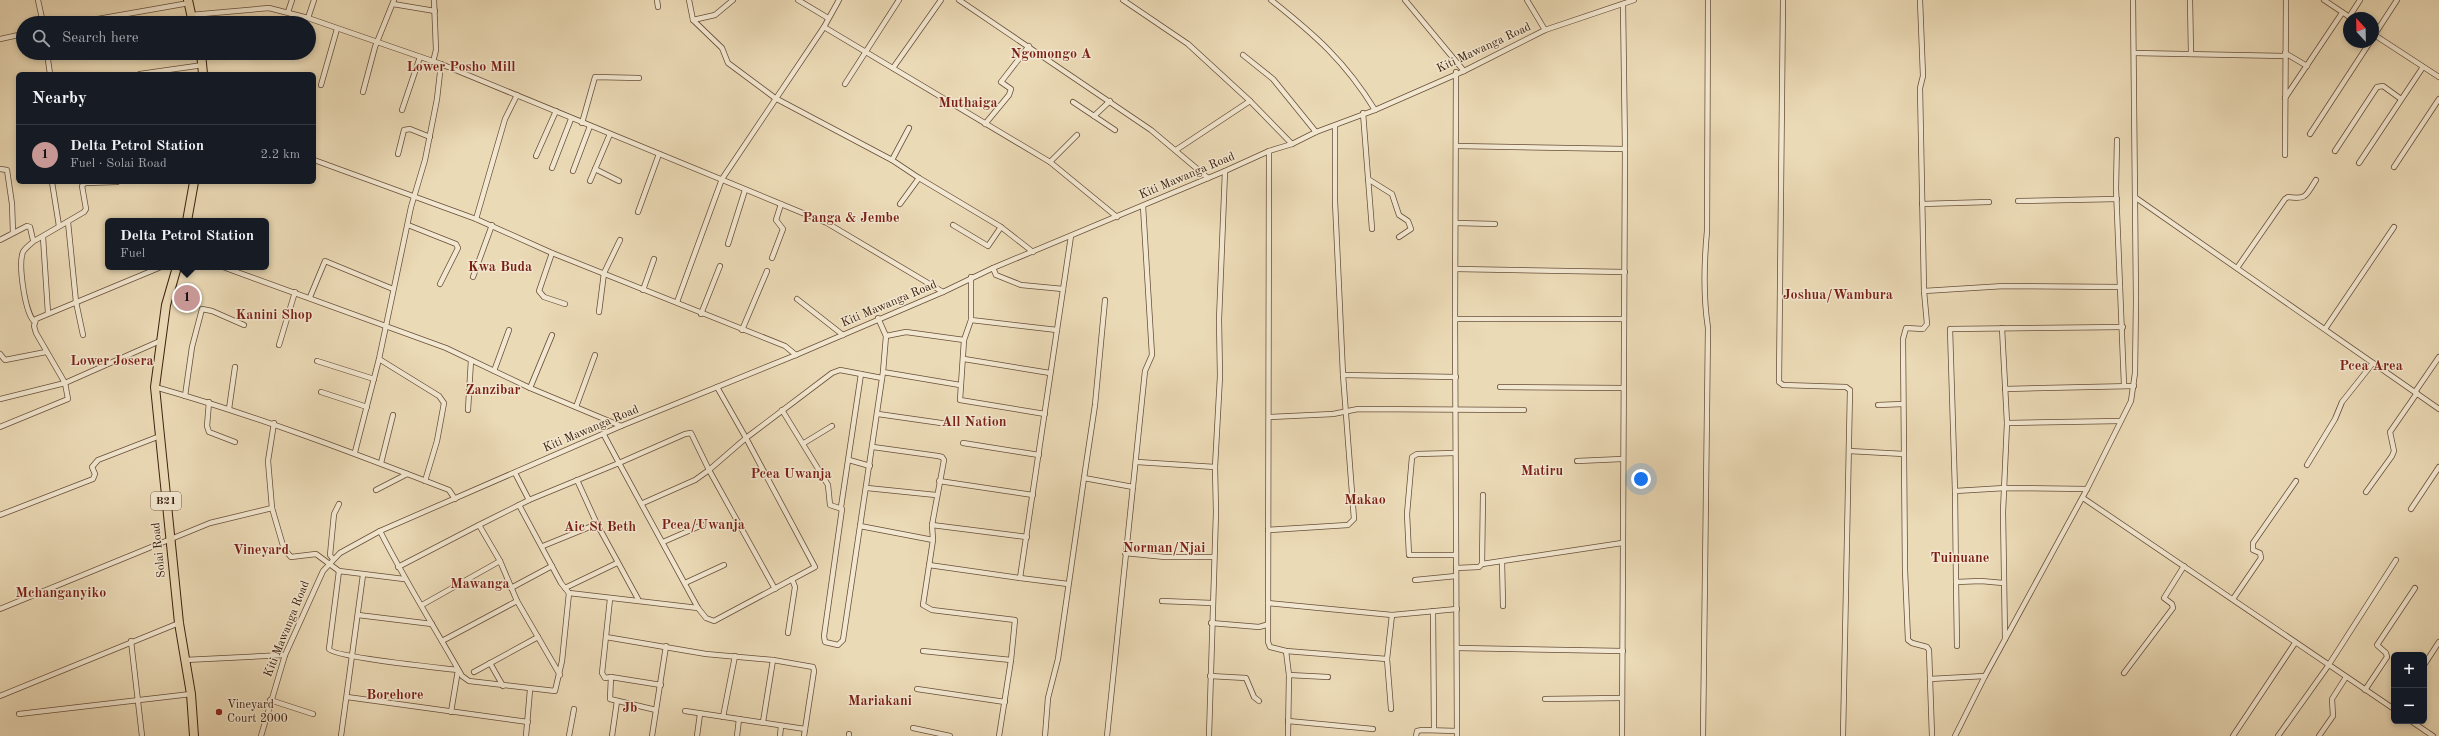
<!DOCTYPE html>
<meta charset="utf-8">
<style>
body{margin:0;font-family:"Old Standard TT",serif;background:#242831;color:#f1f3f6}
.controls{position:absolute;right:12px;bottom:12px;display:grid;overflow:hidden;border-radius:6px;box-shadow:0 2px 6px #0003}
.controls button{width:36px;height:36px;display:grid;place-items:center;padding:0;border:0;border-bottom:1px solid #363941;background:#171b24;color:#f1f3f6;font:20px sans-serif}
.compass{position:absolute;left:2343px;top:12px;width:36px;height:36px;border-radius:50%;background:#171b24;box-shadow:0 2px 6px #0003;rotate:338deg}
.you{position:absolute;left:1641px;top:479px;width:14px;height:14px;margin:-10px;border:3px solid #fff;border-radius:50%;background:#1a73e8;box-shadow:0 0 0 6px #1a73e833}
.badge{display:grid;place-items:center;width:26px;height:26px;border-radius:50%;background:#c59692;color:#111;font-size:13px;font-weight:700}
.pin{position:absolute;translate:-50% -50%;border:2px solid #fff;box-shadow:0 1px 4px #0006}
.popup{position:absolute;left:105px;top:218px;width:164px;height:52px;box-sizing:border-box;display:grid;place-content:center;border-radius:6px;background:#171b24;filter:drop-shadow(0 1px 3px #0005);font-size:13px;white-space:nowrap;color:#9ea1a6}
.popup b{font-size:15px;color:#f1f3f6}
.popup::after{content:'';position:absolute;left:50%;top:100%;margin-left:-8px;border:8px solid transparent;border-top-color:#171b24}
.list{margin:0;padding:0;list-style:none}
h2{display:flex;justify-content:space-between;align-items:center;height:52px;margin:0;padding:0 16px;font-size:17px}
h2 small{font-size:13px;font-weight:400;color:#9ea1a6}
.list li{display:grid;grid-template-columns:26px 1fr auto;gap:12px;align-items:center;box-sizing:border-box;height:60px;padding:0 16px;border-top:1px solid #363941}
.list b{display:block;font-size:15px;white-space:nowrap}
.list p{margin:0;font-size:13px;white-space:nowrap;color:#9ea1a6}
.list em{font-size:13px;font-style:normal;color:#9ea1a6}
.icon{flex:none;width:22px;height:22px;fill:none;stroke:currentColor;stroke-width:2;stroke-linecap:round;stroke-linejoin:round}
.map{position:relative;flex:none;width:2439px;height:736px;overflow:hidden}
.search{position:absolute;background:#171b24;box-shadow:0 2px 6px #0003;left:16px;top:16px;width:300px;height:44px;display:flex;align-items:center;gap:10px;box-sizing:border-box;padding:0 14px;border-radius:22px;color:#9ea1a6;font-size:15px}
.panel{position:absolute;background:#171b24;box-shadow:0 2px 6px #0003;left:16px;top:72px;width:300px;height:112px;border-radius:6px}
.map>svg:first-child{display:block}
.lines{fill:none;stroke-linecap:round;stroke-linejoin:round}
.minor-casing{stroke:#684e39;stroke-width:6}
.trunk-casing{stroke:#3c200f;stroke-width:10}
.minor{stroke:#f2e7d0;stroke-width:4.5}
.trunk{stroke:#ebdab6;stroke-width:8}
.poi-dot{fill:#8f2418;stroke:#f2e7d0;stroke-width:1.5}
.labels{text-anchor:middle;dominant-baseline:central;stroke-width:3;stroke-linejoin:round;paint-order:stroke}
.shield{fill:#f2e7d0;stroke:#735c49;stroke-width:1}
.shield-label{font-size:11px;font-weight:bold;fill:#3c200f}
.street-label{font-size:12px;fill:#3c200f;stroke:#f2e7d0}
.poi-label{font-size:12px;fill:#3c200f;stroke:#f2e7d0;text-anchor:start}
.quarter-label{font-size:14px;font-weight:bold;fill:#7a1f14;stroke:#f2e7d0}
</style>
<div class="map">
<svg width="2439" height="736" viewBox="0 0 2439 736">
<rect width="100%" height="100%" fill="#ebdab6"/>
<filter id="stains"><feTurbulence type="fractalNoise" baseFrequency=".005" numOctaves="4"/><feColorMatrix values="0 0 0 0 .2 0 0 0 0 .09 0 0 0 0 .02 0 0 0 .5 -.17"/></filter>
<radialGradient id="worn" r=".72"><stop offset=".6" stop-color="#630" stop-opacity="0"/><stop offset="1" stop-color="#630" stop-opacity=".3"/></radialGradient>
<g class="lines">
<defs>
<g id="minor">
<polyline points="38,0 43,23"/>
<polyline points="657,0 658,7"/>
<polyline points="689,0 693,20 722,48 728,63 775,98 892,160 919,178 1001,227 1033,252"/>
<polyline points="798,0 828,18"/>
<polyline points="959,0 1151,130 1208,178"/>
<polyline points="1123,0 1188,44 1250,101 1292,144"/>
<path d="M1271,0C1315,35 1345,61 1375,110"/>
<polyline points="1405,0 1464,71"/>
<polyline points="1527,0 1545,30"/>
<polyline points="1783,0 1779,382 1783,385 1846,387 1850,390 1843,736"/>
<polyline points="1920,0 1923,76 1920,88 1924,291 1927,324 1923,329 1906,328 1903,339 1905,570 1908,640 1912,643 1927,647 1929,650 1932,736"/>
<polyline points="2190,0 2191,54"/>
<polyline points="2324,0 2351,18"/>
<polyline points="393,4 435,11"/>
<polyline points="288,12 292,0"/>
<polyline points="191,15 269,8 308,18 441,64 827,223 943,292"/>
<polyline points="2349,17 2360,0"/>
<polyline points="308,18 314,0"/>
<polyline points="693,20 715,15 733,0"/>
<polyline points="75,23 189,3"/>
<polyline points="824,27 1050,162 1117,217"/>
<polyline points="2373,34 2439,77"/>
<polyline points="2373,37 2397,0"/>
<polyline points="0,39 23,34"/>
<polyline points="47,53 50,74"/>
<polyline points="2134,53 2285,56"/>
<polyline points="2285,53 2307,66"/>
<polyline points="114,54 122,53"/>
<polyline points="1243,55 1273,79 1316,132"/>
<polyline points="433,62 436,50 434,0"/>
<polyline points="893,68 941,0"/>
<polyline points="1456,72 1455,319 1457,736"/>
<polyline points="140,74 203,65"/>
<polyline points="845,84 899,0"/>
<polyline points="321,85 337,29"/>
<polyline points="363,92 375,47 394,0"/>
<polyline points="2285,98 2342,13"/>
<polyline points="1073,102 1115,130"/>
<polyline points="402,110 420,57"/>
<polyline points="1363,113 1372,229"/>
<polyline points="1094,116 1110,101"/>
<polyline points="582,123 595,77 639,78"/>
<polyline points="985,124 1009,95 1011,89 1001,82 1029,46"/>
<polyline points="2310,134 2370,42"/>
<polyline points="2117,140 2116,188 2124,385"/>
<polyline points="1456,146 1625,149"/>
<polyline points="1176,150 1250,101"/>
<polyline points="1269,151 1268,642 1270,647 1286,651 1387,659"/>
<polyline points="2335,151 2377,87 2383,86 2401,99"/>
<polyline points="398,154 404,130 410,129 430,137"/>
<polyline points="2285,155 2286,0"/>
<polyline points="536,156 556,111"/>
<polyline points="314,160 476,219 552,253 785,346 796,355"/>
<polyline points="892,160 909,128"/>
<polyline points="1050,162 1077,135"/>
<polyline points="2359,163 2423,67"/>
<polyline points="2394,167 2439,99"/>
<polyline points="552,168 571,119"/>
<polyline points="0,169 7,170 12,204 13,233"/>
<polyline points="595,169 619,181"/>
<polyline points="573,171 590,126"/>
<polyline points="1368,179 1392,194 1399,215 1408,221 1411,229 1399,237"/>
<polyline points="590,181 610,134"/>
<polyline points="52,182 59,226"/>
<polyline points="2136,198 2439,409"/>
<polyline points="2018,201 2117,199"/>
<polyline points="900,204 919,178"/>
<polyline points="1922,204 1989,202"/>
<polyline points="638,212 659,154"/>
<polyline points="476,219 505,119 517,95"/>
<polyline points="68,222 76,302 83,335"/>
<polyline points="1456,223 1495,224"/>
<polyline points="408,225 456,244 458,248 440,284"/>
<polyline points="953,225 988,246 1001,227"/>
<polyline points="43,237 48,313"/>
<polyline points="0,240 27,226 30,227 33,240 36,240 84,212 86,209 82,186 85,183 117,182"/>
<path d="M34,241C31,244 25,248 23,252C18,264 25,315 35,322"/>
<polyline points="728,244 745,190"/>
<polyline points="552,253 539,291 544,297 565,304"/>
<polyline points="772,258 783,229 776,220 781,204"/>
<polyline points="223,267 446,348 530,388 621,426"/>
<polyline points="993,268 996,275 1021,285 1063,289"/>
<path d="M2237,268L2285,199L2288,197C2307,200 2306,195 2316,180"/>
<polyline points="1456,269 1625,272"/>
<polyline points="473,277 492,225"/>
<polyline points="971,277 971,320 1057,330"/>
<polyline points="643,290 654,259"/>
<polyline points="1924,291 2004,286 2120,287"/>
<polyline points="310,297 325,261 393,289"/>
<polyline points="797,299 843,335"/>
<polyline points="677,302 722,179 824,27 839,0"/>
<polyline points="599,312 604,273 620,240"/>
<polyline points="701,314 720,266"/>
<polyline points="878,318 886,336 883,372 960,385"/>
<polyline points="1455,319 1624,319"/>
<polyline points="971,320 964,340 960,400 1045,414"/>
<polyline points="2002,328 2007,423 2003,512 2005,639"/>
<polyline points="2325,329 2394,227"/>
<polyline points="742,330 767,271"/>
<polyline points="886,336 906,332 964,340"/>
<polyline points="279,345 295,292"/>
<polyline points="0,354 5,360 46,352"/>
<polyline points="379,359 439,396 444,403 437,441 425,481"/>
<polyline points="964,359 1050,373"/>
<polyline points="317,361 374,379"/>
<polyline points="494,371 509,330"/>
<polyline points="1343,375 1456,377"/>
<path d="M155,387C257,416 351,452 449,490L455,499"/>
<polyline points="717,387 746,438 709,470 775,589"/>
<polyline points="1500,387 1623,388"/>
<polyline points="530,388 552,335"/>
<polyline points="2005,389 2134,386"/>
<polyline points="321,392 367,407"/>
<polyline points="2415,392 2439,357"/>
<polyline points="185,396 192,347 202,309 212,311 244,325"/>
<polyline points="0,399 65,383 160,341"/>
<polyline points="209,402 207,426 209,432 235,442"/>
<polyline points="1878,405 1903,404"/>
<polyline points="576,407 595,355"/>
<polyline points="229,409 235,367"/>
<polyline points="468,410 471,360"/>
<polyline points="782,410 828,485 830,505 842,509 824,636 825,642 838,645 843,640 883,372"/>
<polyline points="878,414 948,424"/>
<polyline points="1270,417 1333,414 1358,409 1524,410"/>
<polyline points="2007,423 2120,421"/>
<polyline points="0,427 68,399 65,383 36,333 34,326 36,319 161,267"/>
<polyline points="804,443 832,426"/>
<polyline points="963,443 1039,455"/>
<polyline points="873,447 938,456 942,457 944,460 932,525 933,540 923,605 932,610 1015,620 1011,660 999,736"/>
<polyline points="1849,451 1904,454"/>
<polyline points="355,452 379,359 411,207 425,160 437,99 441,64"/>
<polyline points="849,460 870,466"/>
<polyline points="1577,461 1622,459"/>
<polyline points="1137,462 1215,467"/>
<polyline points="381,463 393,415"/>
<polyline points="2307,465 2335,419 2342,402 2373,363"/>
<polyline points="515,473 529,500"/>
<polyline points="1084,478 1095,405 1105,300"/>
<polyline points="577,480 597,524 638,599"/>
<polyline points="939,481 1033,495"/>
<polyline points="867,488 936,495"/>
<polyline points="376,490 407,474"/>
<polyline points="1955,491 1950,329 2123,327"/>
<polyline points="2366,492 2392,456 2394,451 2390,432 2417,393"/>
<polyline points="2083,498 2394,709"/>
<polyline points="643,503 695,480 709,470 691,433 685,434 619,463 698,608 706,618 714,621 815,567 746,438 832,373 840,370 882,378"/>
<polyline points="519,505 561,583 569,593 698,608"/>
<polyline points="841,507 861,374"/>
<polyline points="272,508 284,549 291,557 316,554 339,571"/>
<polyline points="2411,509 2439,467"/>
<polyline points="0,515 93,479 95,474 92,467 98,460 160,436"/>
<polyline points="479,525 529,500 619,463 604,435"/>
<polyline points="932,525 1027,537"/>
<polyline points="860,526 933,540"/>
<polyline points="1268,530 1348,525 1354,519 1343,375 1335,201 1335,126"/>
<path d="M380,531C405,581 435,628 462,676L469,681L555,691L562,661L569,593"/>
<polyline points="663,542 702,525"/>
<polyline points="543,546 597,524"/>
<polyline points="1125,553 1165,557 1214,557"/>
<polyline points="1455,555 1409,555 1407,514 1412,457 1417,454 1455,453"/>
<polyline points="333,559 330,555 334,514 339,504"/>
<polyline points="1502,561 1503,606"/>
<polyline points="1482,564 1622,543"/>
<polyline points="929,565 1020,578 1071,236"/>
<polyline points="398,567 479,525 500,561 517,601 560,675"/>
<polyline points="1456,568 1479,567 1482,564 1483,495"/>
<polyline points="1020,578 1068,584"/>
<path d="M404,579L339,571L329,649C333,657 442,668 458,670L451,712"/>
<polyline points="1415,580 1456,576"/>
<polyline points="1956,582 1957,646"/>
<polyline points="685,583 724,565"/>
<polyline points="2003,583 1981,581 1956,582 1955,491 2005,488 2087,489"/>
<polyline points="511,588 552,566"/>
<polyline points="565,588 617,563"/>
<polyline points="610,599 602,673 605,678 611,677"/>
<polyline points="2233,599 2261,558 2260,553 2253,550 2253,543 2296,481"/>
<polyline points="1162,601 1212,603"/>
<polyline points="1268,603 1392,615 1457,609"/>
<polyline points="422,605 500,561"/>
<polyline points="0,609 210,523 272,508 268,461 274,423"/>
<polyline points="1433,611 1434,729"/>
<polyline points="358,615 432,624"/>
<polyline points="1211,623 1259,627 1266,625"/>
<polyline points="788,633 795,587 792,579"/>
<polyline points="606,637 706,654 773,660 813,667 814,671 804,736"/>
<polyline points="131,641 142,736"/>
<polyline points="442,641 517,601"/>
<polyline points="1457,648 1623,651"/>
<polyline points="923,651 1011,660"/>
<polyline points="1286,651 1289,675 1288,736"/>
<polyline points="185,660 285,655"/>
<polyline points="490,663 503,686"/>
<polyline points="2424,665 2439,642"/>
<polyline points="474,672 538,637"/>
<polyline points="2124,673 2173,608 2172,604 2164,598 2184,566"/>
<polyline points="1289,675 1328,677"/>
<polyline points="1210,676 1246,678 1254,697 1259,701"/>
<polyline points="1930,679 1985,676"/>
<polyline points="917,689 1005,702"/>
<polyline points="2365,690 2387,657 2386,653 2377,645 2415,588"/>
<polyline points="0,696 179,623"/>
<polyline points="347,697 528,722"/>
<polyline points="1545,699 1621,698"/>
<polyline points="270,700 313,714"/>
<polyline points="1391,709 1387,659 1392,615"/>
<polyline points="656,710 610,699 611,677 661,685"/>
<polyline points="685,711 805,729"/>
<polyline points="19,714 191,694"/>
<polyline points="723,717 735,656"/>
<polyline points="1288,721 1373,729"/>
<polyline points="2411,721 2433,736"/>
<polyline points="763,722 773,660"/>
<polyline points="913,728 950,736"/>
<polyline points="261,736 285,655 323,571 340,553 380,531 621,426 796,355 943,292 993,268 1225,171 1269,151 1292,144 1316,132 1375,110 1464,71 1545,30 1634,0"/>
<polyline points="341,736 363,575"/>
<polyline points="526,736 530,690"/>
<polyline points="569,736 574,709"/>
<polyline points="612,736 617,701"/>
<polyline points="652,736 666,646"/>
<polyline points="697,736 700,714"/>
<polyline points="737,736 739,719"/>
<polyline points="780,736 781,726"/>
<polyline points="849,736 849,734"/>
<polyline points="1045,736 1048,698 1058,659 1084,478 1133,487"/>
<polyline points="1107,736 1145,371 1152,355 1143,206"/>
<polyline points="1209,736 1216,512 1215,467 1220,376 1219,320 1225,171"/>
<polyline points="1416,736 1417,731 1422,730 1457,731"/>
<polyline points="1622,736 1625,149 1623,4"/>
<path d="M1703,736L1708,328C1703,296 1704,263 1707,231L1708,0"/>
<polyline points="1955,736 1985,676 2087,489 2131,401 2135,373 2136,301 2133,0"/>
<polyline points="2233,736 2295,643"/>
<polyline points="2278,736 2328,666 2396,560"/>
<polyline points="2319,736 2333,716 2332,699 2346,677"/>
</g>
<g id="trunk">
<polyline points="188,0 193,23"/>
<polyline points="201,53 203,74"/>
<polyline points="187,221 194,182"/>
<polyline points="177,267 166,305 155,387 179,623 191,694 194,736"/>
</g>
</defs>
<!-- minor casing -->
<use href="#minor" class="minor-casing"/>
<!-- trunk casing -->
<use href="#trunk" class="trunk-casing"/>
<!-- minor -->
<use href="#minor" class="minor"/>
<!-- trunk -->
<use href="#trunk" class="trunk"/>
</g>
<!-- markers -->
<circle class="poi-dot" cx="219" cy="712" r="4"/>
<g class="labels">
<!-- shield labels -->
<rect class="shield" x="151" y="492" width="30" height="18" rx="3"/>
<g class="shield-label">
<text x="166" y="501">B21</text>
</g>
<!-- street labels -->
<g class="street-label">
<text transform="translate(1484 48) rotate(-25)">Kiti Mawanga Road</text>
<text transform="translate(1187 176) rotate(-23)">Kiti Mawanga Road</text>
<text transform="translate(889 304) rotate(-23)">Kiti Mawanga Road</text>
<text transform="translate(591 429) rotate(-23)">Kiti Mawanga Road</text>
<text transform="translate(159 550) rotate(-96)">Solai Road</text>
<text transform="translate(287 629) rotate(-68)">Kiti Mawanga Road</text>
</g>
<!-- poi labels -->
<g class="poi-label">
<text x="227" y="705">Vineyard<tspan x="227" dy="14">Court 2000</tspan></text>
</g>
<!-- quarter labels -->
<g class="quarter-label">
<text x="1051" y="54">Ngomongo A</text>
<text x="461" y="67">Lower Posho Mill</text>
<text x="968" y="103">Muthaiga</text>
<text x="851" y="218">Panga &amp; Jembe</text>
<text x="500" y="267">Kwa Buda</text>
<text x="1838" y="295">Joshua/Wambura</text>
<text x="274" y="315">Kanini Shop</text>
<text x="112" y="361">Lower Josera</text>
<text x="2371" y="366">Pcea Area</text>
<text x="493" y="390">Zanzibar</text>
<text x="974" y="422">All Nation</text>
<text x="1542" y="471">Matiru</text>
<text x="791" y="474">Pcea Uwanja</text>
<text x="1365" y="500">Makao</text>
<text x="703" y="525">Pcea/Uwanja</text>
<text x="600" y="527">Aic St Beth</text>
<text x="1164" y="548">Norman/Njai</text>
<text x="261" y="550">Vineyard</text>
<text x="1960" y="558">Tuinuane</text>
<text x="480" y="584">Mawanga</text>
<text x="61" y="593">Mchanganyiko</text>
<text x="395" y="695">Borehore</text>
<text x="880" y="701">Mariakani</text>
<text x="630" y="708">Jb</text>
</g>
</g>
<rect width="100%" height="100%" filter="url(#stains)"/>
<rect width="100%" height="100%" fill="url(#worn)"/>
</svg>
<div class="controls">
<button>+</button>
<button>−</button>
</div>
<svg class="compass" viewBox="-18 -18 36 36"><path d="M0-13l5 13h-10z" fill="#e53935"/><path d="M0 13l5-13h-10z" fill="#9ea1a6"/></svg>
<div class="you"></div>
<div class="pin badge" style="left:187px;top:298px">1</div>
<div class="popup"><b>Delta Petrol Station</b>Fuel</div>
<div class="search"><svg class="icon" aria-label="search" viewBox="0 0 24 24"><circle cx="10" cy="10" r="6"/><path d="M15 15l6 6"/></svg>Search here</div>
<section class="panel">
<h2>Nearby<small></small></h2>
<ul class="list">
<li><span class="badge">1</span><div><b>Delta Petrol Station</b><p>Fuel · Solai Road</p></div><em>2.2 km</em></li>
</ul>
</section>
</div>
